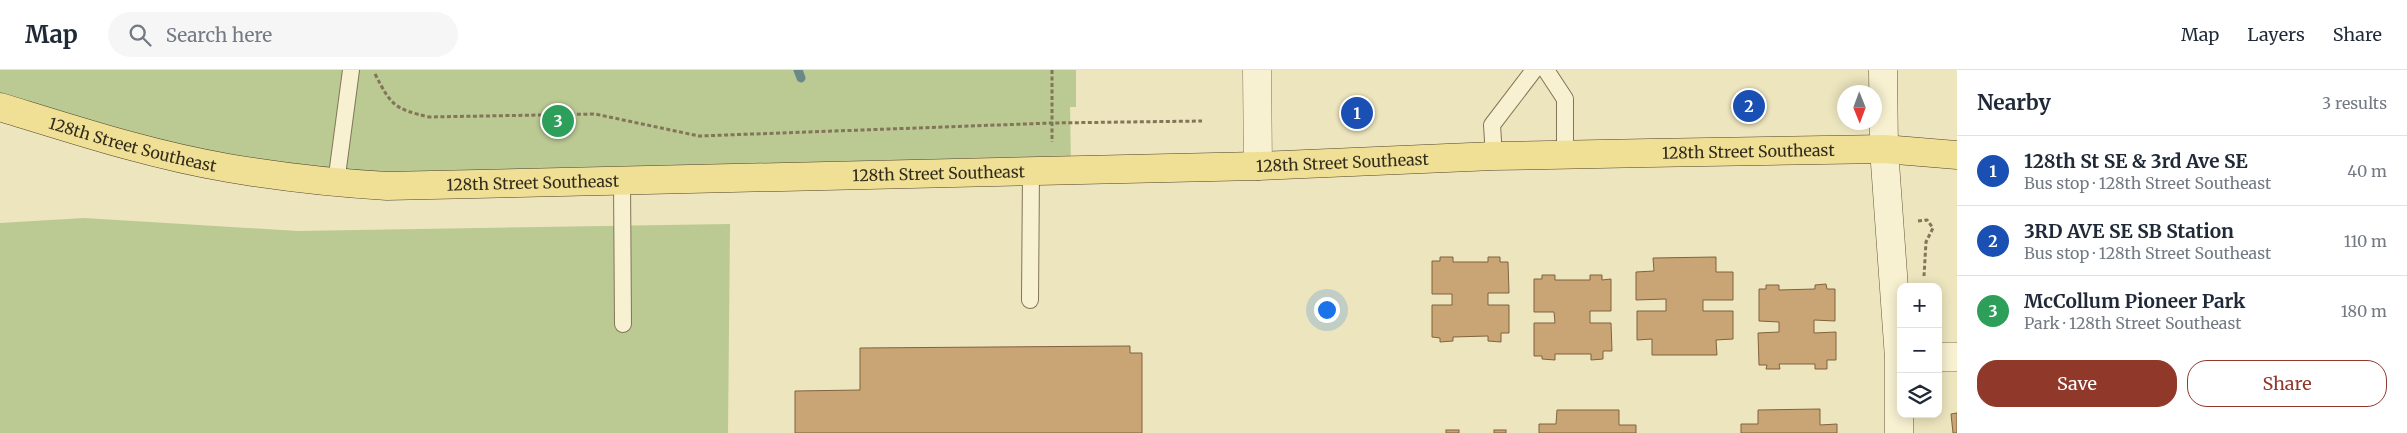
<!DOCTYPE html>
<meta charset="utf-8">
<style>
body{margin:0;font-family:Merriweather,serif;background:#f6f6f7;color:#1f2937}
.controls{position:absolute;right:15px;bottom:15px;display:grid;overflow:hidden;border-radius:10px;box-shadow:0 2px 12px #0003}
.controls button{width:45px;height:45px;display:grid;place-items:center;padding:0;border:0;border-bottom:1px solid #e0e1e3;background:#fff;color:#1f2937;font:25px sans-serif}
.compass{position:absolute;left:1837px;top:15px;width:45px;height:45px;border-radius:50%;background:#fff;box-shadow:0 2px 12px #0003;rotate:179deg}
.you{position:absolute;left:1326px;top:239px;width:18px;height:18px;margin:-12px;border:4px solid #fff;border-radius:50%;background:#1a73e8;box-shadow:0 0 0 8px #1a73e833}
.badge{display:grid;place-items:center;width:32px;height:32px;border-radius:50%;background:#90382a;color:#fff;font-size:16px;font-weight:700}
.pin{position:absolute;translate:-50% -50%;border:2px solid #fff;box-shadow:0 1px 5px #0006}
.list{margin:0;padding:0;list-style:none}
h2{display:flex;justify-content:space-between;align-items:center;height:65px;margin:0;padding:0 20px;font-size:21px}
h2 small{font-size:16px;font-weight:400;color:#747a83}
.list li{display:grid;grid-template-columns:32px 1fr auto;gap:15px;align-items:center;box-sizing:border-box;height:70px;padding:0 20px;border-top:1px solid #e0e1e3}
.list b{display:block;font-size:19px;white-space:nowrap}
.list p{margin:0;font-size:16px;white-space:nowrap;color:#747a83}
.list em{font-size:16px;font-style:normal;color:#747a83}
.actions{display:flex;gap:10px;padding:15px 20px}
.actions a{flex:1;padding:11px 0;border:1px solid #90382a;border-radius:20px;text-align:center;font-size:18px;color:#90382a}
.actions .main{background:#90382a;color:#fff}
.icon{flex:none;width:28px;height:28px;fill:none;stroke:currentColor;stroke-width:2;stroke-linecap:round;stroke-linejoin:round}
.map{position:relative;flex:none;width:1957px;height:363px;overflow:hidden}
header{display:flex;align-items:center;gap:30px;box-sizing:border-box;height:70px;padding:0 25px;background:#fff;border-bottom:1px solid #e0e1e3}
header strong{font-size:24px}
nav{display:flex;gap:28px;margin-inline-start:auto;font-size:18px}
.search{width:350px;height:45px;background:#f6f6f7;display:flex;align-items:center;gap:12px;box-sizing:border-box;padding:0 18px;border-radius:28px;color:#747a83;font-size:19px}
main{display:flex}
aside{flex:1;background:#fff}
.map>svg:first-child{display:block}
.green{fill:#bbc993}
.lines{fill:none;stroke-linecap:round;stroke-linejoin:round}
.stream{stroke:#698a87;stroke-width:9}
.building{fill:#c9a475;stroke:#81633e}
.lane-casing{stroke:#837558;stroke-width:18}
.street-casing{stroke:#837558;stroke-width:29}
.secondary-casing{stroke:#65563b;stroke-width:29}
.primary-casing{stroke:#51432c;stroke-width:29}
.path{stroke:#837558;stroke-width:3;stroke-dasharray:4 2.5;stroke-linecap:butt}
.lane{stroke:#f7f1d1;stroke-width:16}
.street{stroke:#f7f1d1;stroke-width:28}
.secondary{stroke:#f7f1d1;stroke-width:28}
.primary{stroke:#efe096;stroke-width:28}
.labels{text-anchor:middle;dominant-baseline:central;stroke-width:4;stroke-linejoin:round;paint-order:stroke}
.street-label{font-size:16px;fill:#332b1c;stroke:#f4eecd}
</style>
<header>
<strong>Map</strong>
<div class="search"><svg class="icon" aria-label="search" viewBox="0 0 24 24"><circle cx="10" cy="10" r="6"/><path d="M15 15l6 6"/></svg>Search here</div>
<nav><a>Map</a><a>Layers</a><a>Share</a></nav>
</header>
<main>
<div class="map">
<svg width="1957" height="363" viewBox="0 0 1957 363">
<rect width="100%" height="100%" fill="#ece5be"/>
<!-- green -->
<g class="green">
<polygon points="0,0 1076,0 1076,37 1070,37 1071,99 336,113 0,37"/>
<polygon points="84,148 298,161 730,154 728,363 0,363 0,153"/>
</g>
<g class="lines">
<!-- stream -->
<polyline class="stream" points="798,0 801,8"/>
</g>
<!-- building -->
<g class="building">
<polygon points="1440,187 1453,187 1453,192 1488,192 1488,187 1500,187 1500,192 1508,192 1509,223 1488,223 1488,235 1509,235 1509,263 1501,263 1501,272 1488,271 1488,266 1453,267 1453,271 1440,272 1440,268 1432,267 1432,235 1452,235 1452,224 1432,224 1432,191 1440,191"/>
<polygon points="1716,187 1716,202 1733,202 1733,230 1703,230 1703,241 1733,241 1733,269 1716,270 1717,285 1652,285 1652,269 1637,270 1637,241 1666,241 1666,229 1636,230 1636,202 1654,201 1653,188"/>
<polygon points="1542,205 1555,205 1555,210 1590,210 1590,205 1602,205 1602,210 1611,209 1611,241 1590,241 1590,253 1611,253 1612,281 1603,281 1603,289 1591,290 1591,284 1555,284 1555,290 1542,289 1542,286 1534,286 1534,253 1555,253 1554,242 1534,242 1534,209 1542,209"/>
<polygon points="1826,214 1827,219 1835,219 1835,251 1814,250 1814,263 1836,262 1836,290 1827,290 1827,299 1815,299 1815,294 1779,294 1780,299 1766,299 1767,295 1759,295 1758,263 1779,262 1779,252 1759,251 1759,219 1766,219 1766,215 1779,215 1779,220 1815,219 1815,215"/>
<polygon points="1130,276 1130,283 1142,283 1142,363 795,363 795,321 860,320 860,278"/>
<polygon points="1820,339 1820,355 1837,354 1837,363 1741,363 1741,354 1758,354 1758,340"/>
<polygon points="1557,340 1619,340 1619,355 1636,355 1636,363 1539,363 1539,354 1556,354"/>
<polygon points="1957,343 1957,363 1953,363 1951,344"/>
<rect x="1446" y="360" width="13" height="3"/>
<rect x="1494" y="360" width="12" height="3"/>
</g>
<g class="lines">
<defs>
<g id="lane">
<polyline points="1546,0 1565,29 1565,85"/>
<polyline points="1494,86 1492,55 1534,0"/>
<polyline points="622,112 623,254"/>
<polyline points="336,113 351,0"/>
<polyline points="1030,230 1031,101"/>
</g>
<g id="street">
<polyline points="1257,0 1258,96"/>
<polyline points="1938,287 1957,287"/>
</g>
<polyline id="secondary" points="1883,0 1884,79 1899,288 1899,363"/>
<g id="primary">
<path id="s1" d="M0,37C75,60 151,85 228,98C281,107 334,113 387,116L1258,96L1494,86L1649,83L1884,79L1957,85"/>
</g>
</defs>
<!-- lane casing -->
<use href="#lane" class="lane-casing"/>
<!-- street casing -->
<use href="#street" class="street-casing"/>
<!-- secondary casing -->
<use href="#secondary" class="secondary-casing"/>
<!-- primary casing -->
<use href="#primary" class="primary-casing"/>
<!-- path -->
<g class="path">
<polyline points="1052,0 1052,72"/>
<path d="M375,4C391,35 394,39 429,47L595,44L699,66L1052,53L1202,51"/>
<polyline points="1918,151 1927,150 1933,158 1926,172 1924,206"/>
</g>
<!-- lane -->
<use href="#lane" class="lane"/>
<!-- street -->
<use href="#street" class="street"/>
<!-- secondary -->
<use href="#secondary" class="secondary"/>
<!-- primary -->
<use href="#primary" class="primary"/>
</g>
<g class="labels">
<!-- street labels -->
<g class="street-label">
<text stroke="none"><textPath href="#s1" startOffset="138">128th Street Southeast</textPath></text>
<text stroke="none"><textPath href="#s1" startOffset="1758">128th Street Southeast</textPath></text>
<text stroke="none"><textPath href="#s1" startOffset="1352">128th Street Southeast</textPath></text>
<text stroke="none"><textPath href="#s1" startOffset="948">128th Street Southeast</textPath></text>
<text stroke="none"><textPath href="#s1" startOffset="542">128th Street Southeast</textPath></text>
</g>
</g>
</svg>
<div class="controls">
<button>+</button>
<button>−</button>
<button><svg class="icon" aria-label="layers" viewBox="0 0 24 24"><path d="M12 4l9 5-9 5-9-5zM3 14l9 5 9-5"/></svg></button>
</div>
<svg class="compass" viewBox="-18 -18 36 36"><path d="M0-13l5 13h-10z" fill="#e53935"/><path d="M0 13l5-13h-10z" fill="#747a83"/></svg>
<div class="you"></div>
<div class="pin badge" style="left:1357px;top:43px;background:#1a4fb4">1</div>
<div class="pin badge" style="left:1749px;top:36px;background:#1a4fb4">2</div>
<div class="pin badge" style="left:558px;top:51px;background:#2e9e5b">3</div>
</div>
<aside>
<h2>Nearby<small>3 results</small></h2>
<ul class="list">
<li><span class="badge" style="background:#1a4fb4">1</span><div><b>128th St SE &amp; 3rd Ave SE</b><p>Bus stop · 128th Street Southeast</p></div><em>40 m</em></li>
<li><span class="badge" style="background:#1a4fb4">2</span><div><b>3RD AVE SE SB Station</b><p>Bus stop · 128th Street Southeast</p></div><em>110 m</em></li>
<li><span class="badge" style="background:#2e9e5b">3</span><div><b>McCollum Pioneer Park</b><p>Park · 128th Street Southeast</p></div><em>180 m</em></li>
</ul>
<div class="actions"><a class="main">Save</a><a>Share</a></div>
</aside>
</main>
